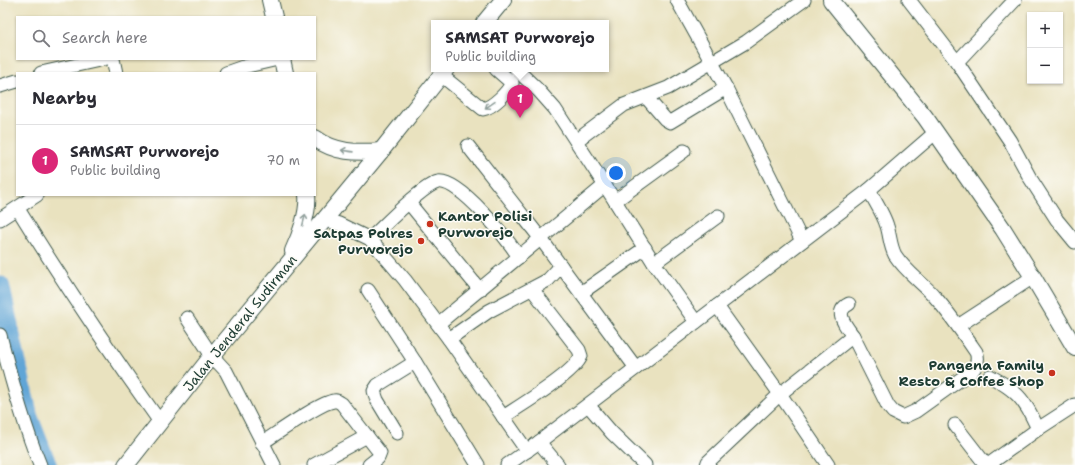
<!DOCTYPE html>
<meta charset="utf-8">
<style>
body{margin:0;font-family:"Shantell Sans",sans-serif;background:#f2f2f3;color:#2b2b33}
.controls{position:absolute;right:12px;top:12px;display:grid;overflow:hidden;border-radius:0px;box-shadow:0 1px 3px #0004}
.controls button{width:36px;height:36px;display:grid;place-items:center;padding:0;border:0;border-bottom:1px solid #e1e1e2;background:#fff;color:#2b2b33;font:20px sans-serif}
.you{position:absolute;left:616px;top:173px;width:14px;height:14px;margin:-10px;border:3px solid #fff;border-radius:50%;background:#1a73e8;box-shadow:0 0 0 6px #1a73e833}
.badge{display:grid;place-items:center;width:26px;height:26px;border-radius:50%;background:#db2777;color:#fff;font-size:13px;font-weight:700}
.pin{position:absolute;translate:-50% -33px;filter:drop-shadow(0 1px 2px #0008)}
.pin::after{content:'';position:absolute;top:21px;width:14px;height:12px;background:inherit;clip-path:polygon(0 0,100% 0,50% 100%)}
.popup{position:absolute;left:431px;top:20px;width:178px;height:52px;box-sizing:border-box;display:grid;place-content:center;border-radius:0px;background:#fff;filter:drop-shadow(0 1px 3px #0005);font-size:13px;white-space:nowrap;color:#7c7c81}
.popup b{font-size:15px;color:#2b2b33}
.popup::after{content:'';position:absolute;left:50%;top:100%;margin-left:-8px;border:8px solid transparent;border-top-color:#fff}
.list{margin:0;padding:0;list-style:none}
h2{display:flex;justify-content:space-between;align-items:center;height:52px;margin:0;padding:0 16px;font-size:17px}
h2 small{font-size:13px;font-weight:400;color:#7c7c81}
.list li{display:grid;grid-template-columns:26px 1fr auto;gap:12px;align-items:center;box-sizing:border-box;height:72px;padding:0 16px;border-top:1px solid #e1e1e2}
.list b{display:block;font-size:15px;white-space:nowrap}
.list p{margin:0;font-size:13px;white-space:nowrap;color:#7c7c81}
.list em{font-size:13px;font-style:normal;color:#7c7c81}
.icon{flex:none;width:22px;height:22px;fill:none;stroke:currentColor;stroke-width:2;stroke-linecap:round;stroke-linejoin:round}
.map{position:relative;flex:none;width:1075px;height:465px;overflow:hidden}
.search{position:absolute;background:#fff;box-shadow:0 1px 3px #0004;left:16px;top:16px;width:300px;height:44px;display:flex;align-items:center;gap:10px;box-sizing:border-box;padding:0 14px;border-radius:0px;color:#7c7c81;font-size:15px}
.panel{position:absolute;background:#fff;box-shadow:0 1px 3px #0004;left:16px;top:72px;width:300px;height:124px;border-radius:0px}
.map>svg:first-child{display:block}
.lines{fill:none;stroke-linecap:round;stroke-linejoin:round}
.river{stroke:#61a5d6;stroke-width:20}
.minor-casing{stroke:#3d5649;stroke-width:15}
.major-casing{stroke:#3d5649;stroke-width:18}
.minor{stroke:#fff;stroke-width:13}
.major{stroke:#fff;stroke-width:16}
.oneway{stroke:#8f9e9a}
.poi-dot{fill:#c8321e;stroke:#fdfcf7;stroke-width:1.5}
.labels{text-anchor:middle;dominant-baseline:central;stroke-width:3;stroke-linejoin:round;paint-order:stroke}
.poi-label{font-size:14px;font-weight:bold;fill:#1f3d34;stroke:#fdfcf7;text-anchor:end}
.street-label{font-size:14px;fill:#1f3d34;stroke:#fdfcf7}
</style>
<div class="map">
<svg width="1075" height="465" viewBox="0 0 1075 465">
<rect width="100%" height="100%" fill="#fdfcf7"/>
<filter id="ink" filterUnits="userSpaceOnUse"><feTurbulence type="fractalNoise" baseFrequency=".025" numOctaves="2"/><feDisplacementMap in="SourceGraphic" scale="8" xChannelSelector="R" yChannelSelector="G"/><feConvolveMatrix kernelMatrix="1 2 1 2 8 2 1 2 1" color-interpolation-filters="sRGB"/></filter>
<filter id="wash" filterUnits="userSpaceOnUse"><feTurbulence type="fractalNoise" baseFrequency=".012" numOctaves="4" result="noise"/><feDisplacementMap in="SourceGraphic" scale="16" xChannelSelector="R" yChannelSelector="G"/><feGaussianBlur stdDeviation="0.9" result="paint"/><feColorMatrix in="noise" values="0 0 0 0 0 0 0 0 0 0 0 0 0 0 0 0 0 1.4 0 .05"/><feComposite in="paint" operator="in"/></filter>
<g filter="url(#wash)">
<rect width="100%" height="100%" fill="#e9e2bf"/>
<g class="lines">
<!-- river -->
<polyline class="river" points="0,286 28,416 47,465"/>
</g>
</g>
<g filter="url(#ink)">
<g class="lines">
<defs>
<g id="minor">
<polyline points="677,0 726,88 802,241"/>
<polyline points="909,0 957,62 1010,141 1030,178 1057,220 1075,242"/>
<polyline points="113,59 116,73"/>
<polyline points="957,62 1015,0"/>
<polyline points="516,69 539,91 555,109 615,201 654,263 696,322"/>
<polyline points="41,73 104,59"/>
<polyline points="226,73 243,67 278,59"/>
<path d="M441,75L483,109C493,107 508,92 512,83L496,69"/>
<polyline points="0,86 17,81"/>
<polyline points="646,97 665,119 670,122 726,88"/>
<polyline points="576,141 624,105 668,88 746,42 804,0"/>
<polyline points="468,146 541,239 636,368"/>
<polyline points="615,201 684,151"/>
<polyline points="409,203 480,290"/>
<path d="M18,209C63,282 110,352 160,422"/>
<polyline points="0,219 37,195"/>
<polyline points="325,220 339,224 370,239 405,280 449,339 527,451"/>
<path d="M370,239C384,226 422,186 438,182C459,178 508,240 519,257"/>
<polyline points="654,263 718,216"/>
<polyline points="368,290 415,362 478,465"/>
<polyline points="581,293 645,248"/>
<path d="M849,304C833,312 846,326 853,336"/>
<polyline points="717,306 780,394 828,465"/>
<polyline points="187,318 212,356 226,371 274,465"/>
<polyline points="438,324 605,185"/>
<polyline points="958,326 1033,277"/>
<path d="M0,335C11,379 23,423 40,465"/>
<polyline points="449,339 489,311 548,280 561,266"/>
<path d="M990,376C998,381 1007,385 1014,392C1025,401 1032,416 1038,429"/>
<polyline points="588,405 612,433 645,465"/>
<path d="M503,417C520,406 575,373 581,356L579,350L532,289"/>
<polyline points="955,425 986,465"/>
<polyline points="397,433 377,400 374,391 378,385 415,362"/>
<polyline points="539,442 558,465"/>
<path d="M262,443C276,434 321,402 334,401C337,400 339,402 342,404L380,453L378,458L369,465"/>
<polyline points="314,465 367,436"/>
<polyline points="507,465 539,442 636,368 869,190 936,132"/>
<path d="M707,465L708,462L780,394L853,336L888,406L893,412L903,417L916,411L972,371C977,365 979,359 976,352C963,333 950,314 935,297C923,283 906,272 895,255C890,246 890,235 887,226C883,213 875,202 869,190"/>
<polyline points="988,465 1038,429 1075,405"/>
</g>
<g id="major">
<polyline points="270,0 274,17"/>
<polyline points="831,0 925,117 1003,229 1033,277 1075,348"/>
<polyline points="484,23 503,0"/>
<polyline points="282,59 285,73"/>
<path d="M315,138C335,153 357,153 381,151"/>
<path d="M293,251C300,236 309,211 307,195"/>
<polyline points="126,465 212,356 381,151 446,69"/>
</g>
</defs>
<!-- minor casing -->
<use href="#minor" class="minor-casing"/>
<!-- major casing -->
<use href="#major" class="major-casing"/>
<!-- minor -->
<use href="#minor" class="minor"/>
<!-- major -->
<use href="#major" class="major"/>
</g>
<!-- one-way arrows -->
<defs><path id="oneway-shaft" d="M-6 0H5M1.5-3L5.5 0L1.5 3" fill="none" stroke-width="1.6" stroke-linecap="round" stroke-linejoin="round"/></defs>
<g class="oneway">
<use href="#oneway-shaft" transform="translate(490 105) rotate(146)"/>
<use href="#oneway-shaft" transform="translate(347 151) rotate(-172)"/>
<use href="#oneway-shaft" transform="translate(304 220) rotate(-76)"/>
</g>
</g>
<!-- markers -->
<g class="poi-dot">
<circle cx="430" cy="224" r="4"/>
<circle cx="421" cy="241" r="4"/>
<circle cx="1052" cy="373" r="4"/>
</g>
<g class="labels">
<!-- poi labels -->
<g class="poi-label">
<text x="438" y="216" text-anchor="start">Kantor Polisi<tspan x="438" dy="16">Purworejo</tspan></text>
<text x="413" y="233">Satpas Polres<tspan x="413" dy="16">Purworejo</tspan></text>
<text x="1044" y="365">Pangena Family<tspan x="1044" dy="16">Resto &amp; Coffee Shop</tspan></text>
</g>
<!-- street labels -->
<g class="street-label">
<text transform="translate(240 323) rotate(-51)">Jalan Jenderal Sudirman</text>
</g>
</g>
</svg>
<div class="controls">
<button>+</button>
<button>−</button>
</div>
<div class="you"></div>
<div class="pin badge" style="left:520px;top:118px">1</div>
<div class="popup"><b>SAMSAT Purworejo</b>Public building</div>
<div class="search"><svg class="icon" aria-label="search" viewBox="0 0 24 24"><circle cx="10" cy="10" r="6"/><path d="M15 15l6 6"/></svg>Search here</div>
<section class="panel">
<h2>Nearby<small></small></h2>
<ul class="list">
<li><span class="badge">1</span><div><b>SAMSAT Purworejo</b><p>Public building</p></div><em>70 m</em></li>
</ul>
</section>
</div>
